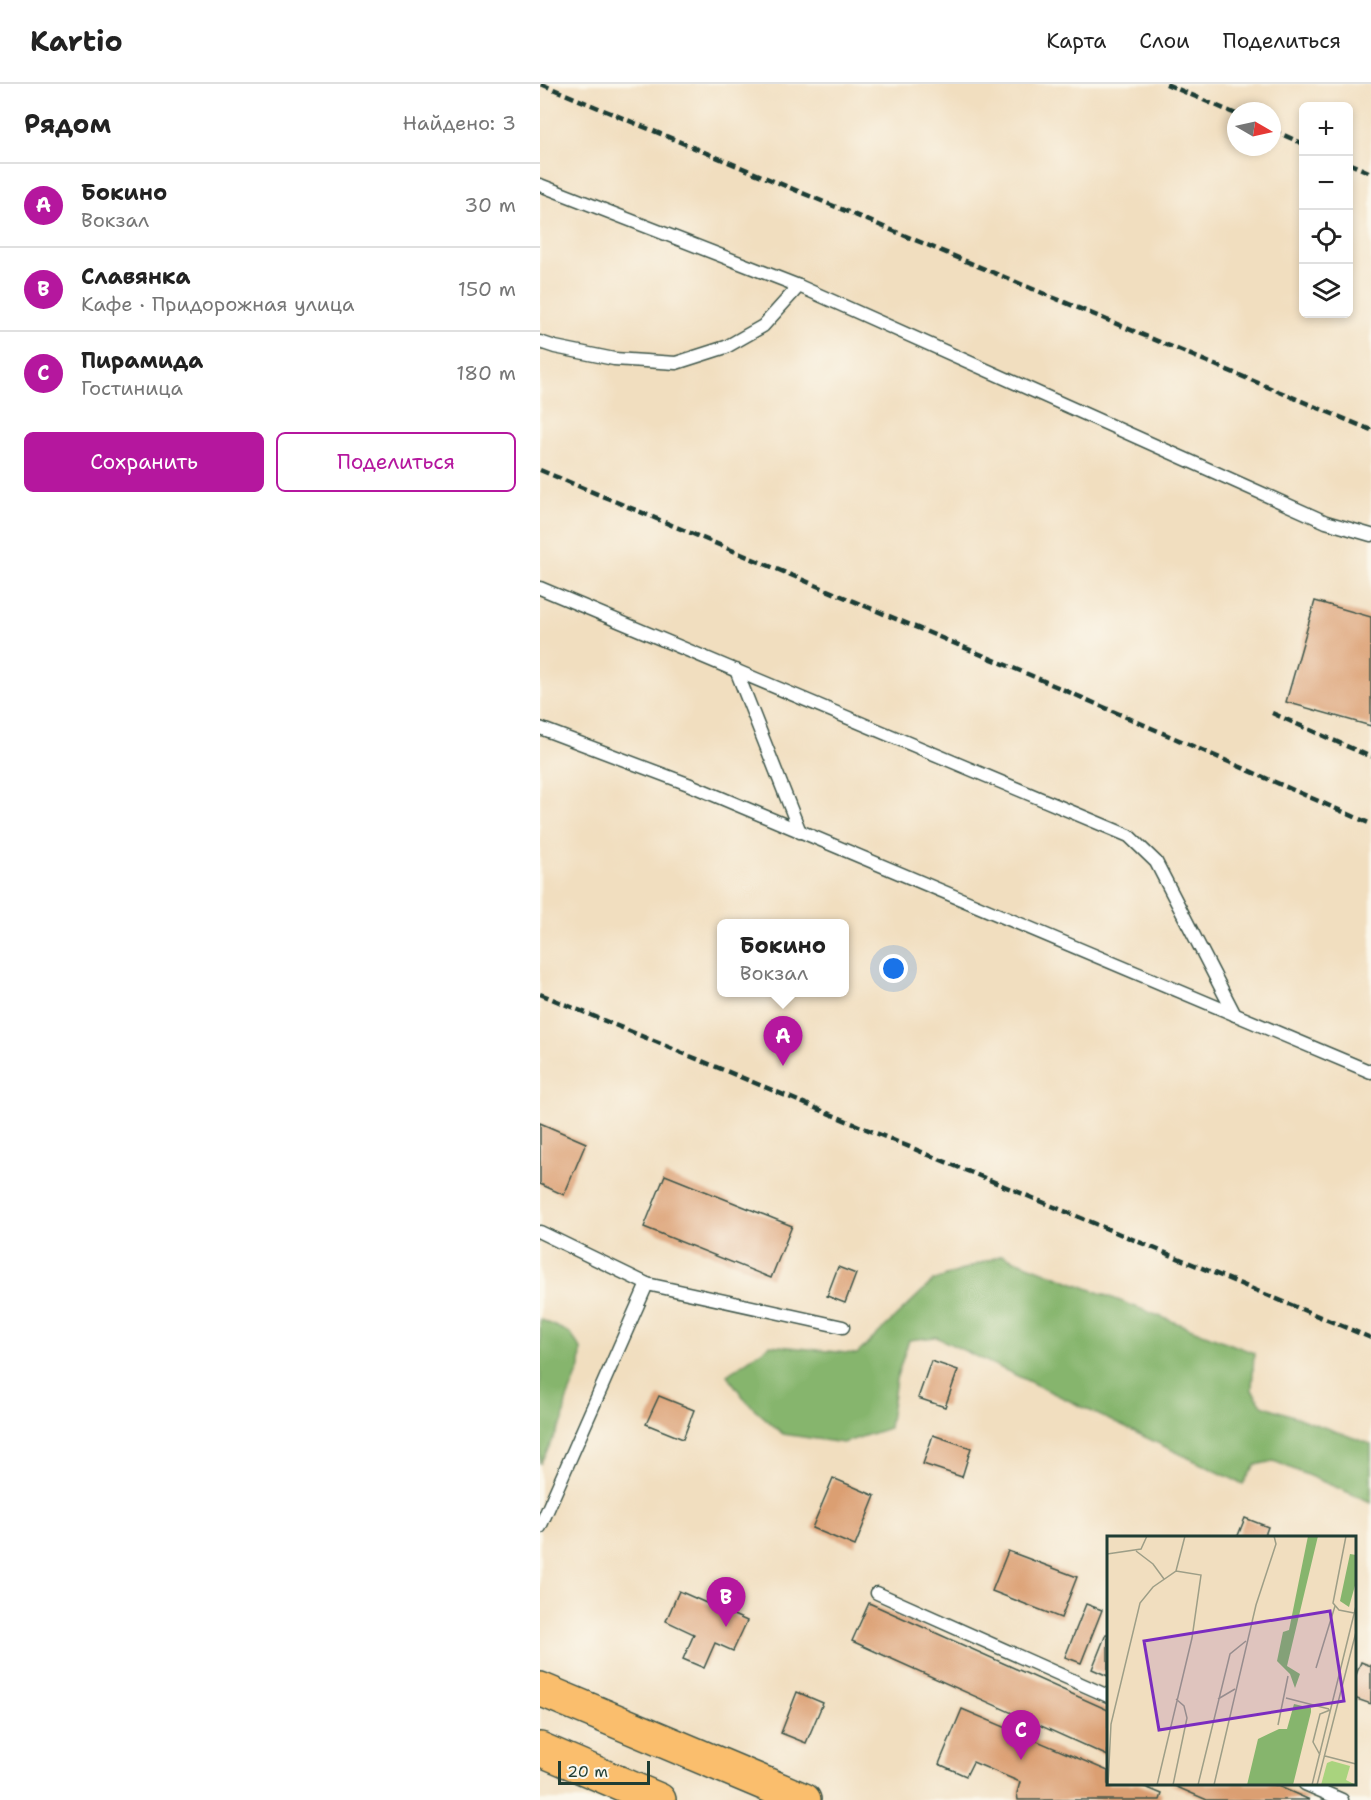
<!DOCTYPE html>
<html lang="ru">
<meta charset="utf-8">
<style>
body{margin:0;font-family:"Shantell Sans",sans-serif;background:#f6f6f6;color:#222}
.controls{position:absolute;right:18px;top:18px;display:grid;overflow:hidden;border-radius:9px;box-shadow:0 3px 9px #0003}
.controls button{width:54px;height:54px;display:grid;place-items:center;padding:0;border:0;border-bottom:2px solid #e0e0e0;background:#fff;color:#222;font:30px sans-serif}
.compass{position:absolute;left:687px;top:18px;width:54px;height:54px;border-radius:50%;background:#fff;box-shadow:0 3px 9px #0003;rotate:99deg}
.scale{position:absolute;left:18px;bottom:15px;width:92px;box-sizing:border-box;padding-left:6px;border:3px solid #1f3d34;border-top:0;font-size:16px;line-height:21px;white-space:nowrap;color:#1f3d34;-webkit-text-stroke:4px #fbf7ec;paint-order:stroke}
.you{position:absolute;left:354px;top:885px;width:21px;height:21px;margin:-15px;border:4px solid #fff;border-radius:50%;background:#1a73e8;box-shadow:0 0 0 9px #1a73e833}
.badge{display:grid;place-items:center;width:39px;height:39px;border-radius:50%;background:#b5179e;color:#fff;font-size:20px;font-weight:700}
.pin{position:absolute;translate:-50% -50px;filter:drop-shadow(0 2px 3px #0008)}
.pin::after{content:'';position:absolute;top:32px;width:21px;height:18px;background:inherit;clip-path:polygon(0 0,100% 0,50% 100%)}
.popup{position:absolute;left:177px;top:835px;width:132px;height:78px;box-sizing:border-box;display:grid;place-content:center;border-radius:9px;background:#fff;filter:drop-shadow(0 2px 4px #0005);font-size:20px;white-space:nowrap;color:#767676}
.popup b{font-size:22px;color:#222}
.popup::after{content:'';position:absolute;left:50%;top:100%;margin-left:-12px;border:12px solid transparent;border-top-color:#fff}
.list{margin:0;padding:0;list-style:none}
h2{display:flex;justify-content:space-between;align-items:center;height:78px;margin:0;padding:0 24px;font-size:26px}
h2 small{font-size:20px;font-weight:400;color:#767676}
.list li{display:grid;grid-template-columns:39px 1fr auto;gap:18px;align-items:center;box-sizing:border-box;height:84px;padding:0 24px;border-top:2px solid #e0e0e0}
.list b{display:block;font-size:22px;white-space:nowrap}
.list p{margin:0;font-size:20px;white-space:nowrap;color:#767676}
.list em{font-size:20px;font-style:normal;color:#767676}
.actions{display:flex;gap:12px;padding:18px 24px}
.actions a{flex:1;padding:14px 0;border:2px solid #b5179e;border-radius:9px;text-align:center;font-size:21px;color:#b5179e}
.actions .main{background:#b5179e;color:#fff}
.icon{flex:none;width:33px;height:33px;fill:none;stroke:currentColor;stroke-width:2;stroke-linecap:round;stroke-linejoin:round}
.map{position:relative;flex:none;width:831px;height:1716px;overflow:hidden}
header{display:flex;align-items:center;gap:36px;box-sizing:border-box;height:84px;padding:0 30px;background:#fff;border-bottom:2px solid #e0e0e0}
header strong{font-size:28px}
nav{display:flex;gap:33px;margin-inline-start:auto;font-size:21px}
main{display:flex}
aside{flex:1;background:#fff}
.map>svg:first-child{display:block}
.forest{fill:#86b56d;stroke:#527950;stroke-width:1.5}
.building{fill:#db9f72}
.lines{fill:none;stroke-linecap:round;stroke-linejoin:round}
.service-casing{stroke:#3e5549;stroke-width:15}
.primary-casing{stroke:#3e5549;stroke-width:36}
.service{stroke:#fff;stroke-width:12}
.primary{stroke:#fabe6d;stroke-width:33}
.rail{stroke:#1f3d34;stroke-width:4.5;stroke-dasharray:9 4.5;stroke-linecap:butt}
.inset-road{fill:none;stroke:#9d9e87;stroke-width:1.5}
.view{fill:#7b2cbf;fill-opacity:0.15;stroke:#7b2cbf;stroke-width:3}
.inset-edge{fill:none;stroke:#1f3d34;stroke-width:3}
</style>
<header>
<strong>Kartio</strong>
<nav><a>Карта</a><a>Слои</a><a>Поделиться</a></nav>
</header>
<main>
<aside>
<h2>Рядом<small>Найдено: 3</small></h2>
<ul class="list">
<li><span class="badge">A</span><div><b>Бокино</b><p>Вокзал</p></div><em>30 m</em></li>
<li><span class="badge">B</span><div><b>Славянка</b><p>Кафе · Придорожная улица</p></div><em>150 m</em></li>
<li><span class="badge">C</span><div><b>Пирамида</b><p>Гостиница</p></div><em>180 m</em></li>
</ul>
<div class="actions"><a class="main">Сохранить</a><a>Поделиться</a></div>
</aside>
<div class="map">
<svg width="831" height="1716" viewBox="0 0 831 1716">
<rect width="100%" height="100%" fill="#fbf7ec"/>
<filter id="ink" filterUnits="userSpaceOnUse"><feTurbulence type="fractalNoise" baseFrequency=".0167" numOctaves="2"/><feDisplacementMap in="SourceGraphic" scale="12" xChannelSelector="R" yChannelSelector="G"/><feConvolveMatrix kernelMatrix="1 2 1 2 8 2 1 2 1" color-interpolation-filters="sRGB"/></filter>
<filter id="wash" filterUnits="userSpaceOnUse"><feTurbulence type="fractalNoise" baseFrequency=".008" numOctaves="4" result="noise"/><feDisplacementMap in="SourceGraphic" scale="24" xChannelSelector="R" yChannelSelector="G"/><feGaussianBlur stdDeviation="1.35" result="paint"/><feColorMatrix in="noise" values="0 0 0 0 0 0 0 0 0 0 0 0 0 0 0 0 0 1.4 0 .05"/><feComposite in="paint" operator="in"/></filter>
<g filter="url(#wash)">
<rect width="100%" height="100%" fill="#f1debf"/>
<!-- forest -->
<g class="forest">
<polygon points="462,1171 714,1269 712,1306 722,1321 831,1360 831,1418 734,1377 715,1381 703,1400 396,1253 369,1256 356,1295 349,1344 303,1359 243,1350 207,1318 187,1291 230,1261 317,1270 393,1197"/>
<polygon points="0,1235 30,1249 41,1265 40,1284 26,1318 23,1337 0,1380"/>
</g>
<g id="blocks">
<!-- building -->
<g class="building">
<polygon points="775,517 831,533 831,642 746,618"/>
<polygon points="0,1039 46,1059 24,1111 0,1100"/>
<polygon points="125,1091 252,1142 231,1194 104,1143"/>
<polygon points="298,1183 316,1190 305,1219 287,1212"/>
<polygon points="391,1277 418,1286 405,1323 378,1314"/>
<polygon points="119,1312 154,1326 143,1355 106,1340"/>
<polygon points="393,1351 431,1364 422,1393 383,1380"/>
<polygon points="293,1394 335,1412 315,1462 272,1444"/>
<polygon points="705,1434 728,1443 724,1454 697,1454"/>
<polygon points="468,1467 537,1493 521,1534 452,1507"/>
<polygon points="139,1507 207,1537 193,1567 175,1559 164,1584 143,1575 154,1550 126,1537"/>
<polygon points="329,1519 568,1626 568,1672 312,1557"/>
<polygon points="546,1520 562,1526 541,1579 525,1573"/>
<polygon points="566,1550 568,1550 568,1592 552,1585"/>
<polygon points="821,1578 831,1582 831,1620 814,1614 814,1596"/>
<polygon points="257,1608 283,1619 266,1659 241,1649"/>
<polygon points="422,1625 568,1687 568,1700 598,1700 622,1710 620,1716 478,1716 477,1709 480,1698 433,1678 426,1692 399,1680"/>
<polygon points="630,1700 733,1700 770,1716 667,1716"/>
</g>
</g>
</g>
<g filter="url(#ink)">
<use href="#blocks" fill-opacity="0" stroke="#3e5549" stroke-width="1.5"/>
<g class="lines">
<defs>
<g id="service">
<polyline points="0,101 259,202 786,438 831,451"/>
<polyline points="0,258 15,263 74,275 136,279 186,263 223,242 259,202"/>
<polyline points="0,504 589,752 616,778 695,931"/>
<polyline points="196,586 260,748"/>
<polyline points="0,644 148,700 831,988"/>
<polyline points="0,1148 107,1200 303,1243"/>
<polyline points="0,1443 107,1200"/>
<polyline points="337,1509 568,1612"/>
<polyline points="765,1700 802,1716"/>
</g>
<g id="primary">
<polyline points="0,1605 264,1716"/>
<polyline points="0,1665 119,1716"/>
</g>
</defs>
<!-- service casing -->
<use href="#service" class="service-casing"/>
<!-- primary casing -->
<use href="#primary" class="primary-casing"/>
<!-- service -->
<use href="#service" class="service"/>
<!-- primary -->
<use href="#primary" class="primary"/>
<!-- rail -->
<g class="rail">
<polyline points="1,0 831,346"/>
<polyline points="626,0 696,30"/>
<polyline points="732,46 764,60"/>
<polyline points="808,79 831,89"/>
<polyline points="0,386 490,591 831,740"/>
<polyline points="732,629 831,673"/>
<polyline points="0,910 831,1254"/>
</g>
</g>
</g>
<!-- overview -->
<g transform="translate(567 1452)">
<rect width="249" height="249" fill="#f1debf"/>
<path d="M225,225L243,230L239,244L249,249H214L220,227Z" fill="#a9d37e"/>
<path d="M201,0H211L180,130L193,138L188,152L183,138L170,125L176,96L182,94ZM243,18L249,19V46L242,71L233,65ZM187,168L204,172V176L186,249H140L151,203L172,193H180Z" fill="#86b56d"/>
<path class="inset-road" d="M239,0L226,67L232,74L247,77M29,15L46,28L57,43M0,18L34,13L40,0M209,132L228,70M179,162L222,173M111,163L128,153M171,189L181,140M213,219L206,206L213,178L223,174M218,220L249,228M1,249L4,188L33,67L46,51L69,35L78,0M50,249L85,102L94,39L69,35M66,249L80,182L77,170L69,163M91,249L123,118L139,105M107,249L149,69L169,8L167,0M205,249L249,70M210,249L249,96"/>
<path class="view" d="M223,75L237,165L52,194L37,105Z"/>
<rect width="249" height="249" class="inset-edge"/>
</g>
</svg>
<div class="controls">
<button>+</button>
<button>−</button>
<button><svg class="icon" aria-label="locate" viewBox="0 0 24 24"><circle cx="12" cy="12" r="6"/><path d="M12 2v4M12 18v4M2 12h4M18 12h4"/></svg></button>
<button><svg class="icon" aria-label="layers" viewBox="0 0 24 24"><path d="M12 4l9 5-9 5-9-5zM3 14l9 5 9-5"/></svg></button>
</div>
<svg class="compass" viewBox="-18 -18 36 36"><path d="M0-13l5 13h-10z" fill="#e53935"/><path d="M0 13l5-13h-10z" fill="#767676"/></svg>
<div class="scale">20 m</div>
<div class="you"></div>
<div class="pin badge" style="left:243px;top:982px">A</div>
<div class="popup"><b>Бокино</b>Вокзал</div>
<div class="pin badge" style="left:186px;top:1543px">B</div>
<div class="pin badge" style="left:481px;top:1676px">C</div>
</div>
</main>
